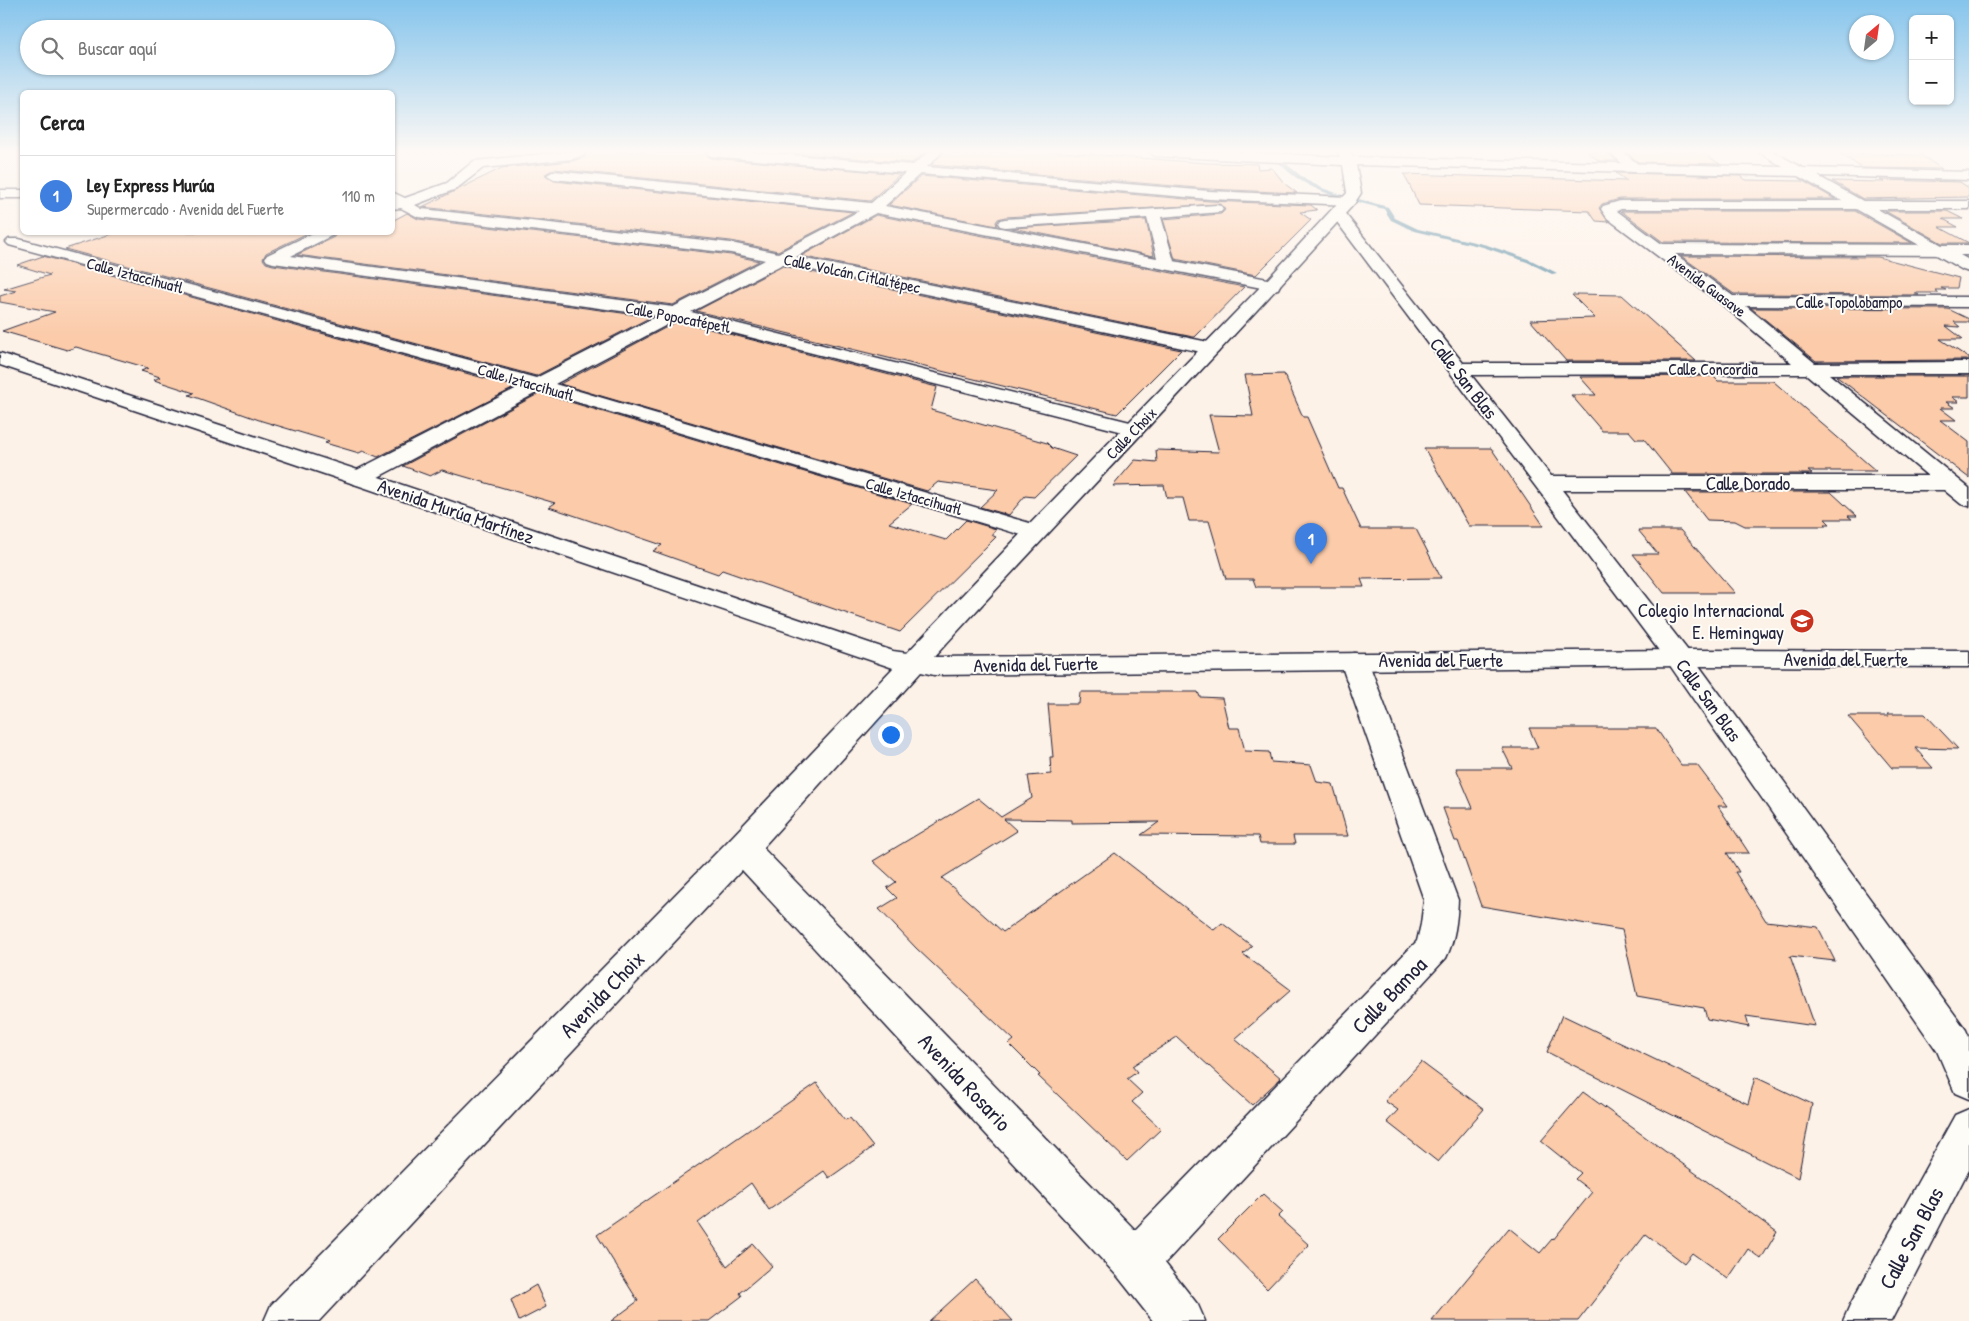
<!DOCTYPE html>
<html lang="es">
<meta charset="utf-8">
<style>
body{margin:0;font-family:"Patrick Hand",sans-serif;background:#f6f6f6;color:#222}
.controls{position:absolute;right:15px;top:15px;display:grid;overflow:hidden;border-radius:8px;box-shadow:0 1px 4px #0004}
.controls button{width:45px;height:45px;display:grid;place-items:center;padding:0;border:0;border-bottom:1px solid #e0e0e0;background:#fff;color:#222;font:25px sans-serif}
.compass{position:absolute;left:1849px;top:15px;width:45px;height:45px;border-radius:50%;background:#fff;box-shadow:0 1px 4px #0004;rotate:29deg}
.you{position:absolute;left:890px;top:734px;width:18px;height:18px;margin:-12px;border:4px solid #fff;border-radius:50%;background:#1a73e8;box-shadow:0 0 0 8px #1a73e833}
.badge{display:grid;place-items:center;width:32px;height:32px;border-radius:50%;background:#7c3aed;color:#fff;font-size:16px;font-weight:700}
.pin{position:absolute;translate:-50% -41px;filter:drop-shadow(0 1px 2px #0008)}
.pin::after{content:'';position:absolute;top:26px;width:18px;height:15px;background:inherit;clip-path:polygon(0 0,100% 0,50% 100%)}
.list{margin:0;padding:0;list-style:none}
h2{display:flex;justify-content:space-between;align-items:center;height:65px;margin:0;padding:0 20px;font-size:21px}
h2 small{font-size:16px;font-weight:400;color:#767676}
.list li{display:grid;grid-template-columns:32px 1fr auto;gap:15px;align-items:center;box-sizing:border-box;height:80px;padding:0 20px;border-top:1px solid #e0e0e0}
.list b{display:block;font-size:19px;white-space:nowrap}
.list p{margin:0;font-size:16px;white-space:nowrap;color:#767676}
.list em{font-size:16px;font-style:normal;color:#767676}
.icon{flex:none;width:28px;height:28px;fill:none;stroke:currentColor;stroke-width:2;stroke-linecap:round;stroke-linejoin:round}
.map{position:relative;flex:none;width:1969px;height:1321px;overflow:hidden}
.search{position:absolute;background:#fff;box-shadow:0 1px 4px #0004;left:20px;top:20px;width:375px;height:55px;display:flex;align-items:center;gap:12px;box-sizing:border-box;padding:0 18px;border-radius:28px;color:#767676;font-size:19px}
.panel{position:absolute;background:#fff;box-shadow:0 1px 4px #0004;left:20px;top:90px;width:375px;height:145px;border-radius:8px}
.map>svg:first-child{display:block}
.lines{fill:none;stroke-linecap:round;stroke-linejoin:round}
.stream{fill:#6492a8;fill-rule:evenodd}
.building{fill:#fbcbaa;stroke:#22223b}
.street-casing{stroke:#22223b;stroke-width:3}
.secondary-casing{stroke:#22223b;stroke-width:3}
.street{fill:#fdfcf7;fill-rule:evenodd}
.secondary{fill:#fdfcf7;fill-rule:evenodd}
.labels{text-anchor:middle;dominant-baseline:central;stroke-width:4;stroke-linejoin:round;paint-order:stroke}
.far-street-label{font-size:16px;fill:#22223b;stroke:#fdfcf7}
.street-label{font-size:19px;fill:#22223b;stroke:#fdfcf7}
.poi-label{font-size:19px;fill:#22223b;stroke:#fdfcf7;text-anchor:end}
.near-street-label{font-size:22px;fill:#22223b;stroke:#fdfcf7}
</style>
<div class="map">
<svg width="1969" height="1321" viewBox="0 0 1969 1321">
<rect width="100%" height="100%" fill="#fdf2e8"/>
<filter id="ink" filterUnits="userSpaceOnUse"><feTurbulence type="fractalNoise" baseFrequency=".02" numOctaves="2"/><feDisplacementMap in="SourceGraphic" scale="10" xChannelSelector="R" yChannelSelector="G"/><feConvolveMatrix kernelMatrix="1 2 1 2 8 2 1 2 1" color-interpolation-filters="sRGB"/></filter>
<g filter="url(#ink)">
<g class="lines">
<!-- stream -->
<g class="stream">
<path d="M1280,162H1284L1306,180L1322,188L1351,198L1348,200C1322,193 1299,183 1280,164Z"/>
<polygon points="1355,198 1388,207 1395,218 1418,229 1487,245 1531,260 1557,273 1552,274 1527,262 1483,247 1414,231 1391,220 1384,209 1353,201"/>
</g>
</g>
<!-- building -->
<g class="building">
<polygon points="587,152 703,152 711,158 900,174 870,201 554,169 545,174 554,181 853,212 778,251 731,241 422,207 502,168 572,161 585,157"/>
<polygon points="777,152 926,152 912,163"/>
<polygon points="944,152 1062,152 1206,163 1257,164 1258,169 1272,168 1285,184 1297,193 1209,189 931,165"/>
<polygon points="1587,152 1607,152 1617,161 1599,161"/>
<polygon points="1626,152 1701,152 1720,164 1638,162"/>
<polygon points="1839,153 1921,155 1942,169 1862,168"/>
<polygon points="1616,173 1741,176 1746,180 1803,181 1835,199 1620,199 1602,204 1599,208 1609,222 1596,221 1589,211 1419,205 1404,174 1627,181"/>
<polygon points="921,176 1209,201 1311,205 1317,210 1300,212 1311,220 1256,275 1175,259 1163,219 1221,214 1225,210 1221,204 1005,217 998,219 996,222 997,226 889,205"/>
<polygon points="1880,180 1960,182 1969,188 1969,197 1863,199 1832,181 1885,182"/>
<polygon points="1621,211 1855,211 1912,243 1663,242"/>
<polygon points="1885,211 1947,211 1963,219 1943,219 1958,227 1939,227 1969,243 1942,243"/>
<polygon points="407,213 418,219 731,255 759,261 673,305 297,255 334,237 337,232 392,232 392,221"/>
<polygon points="876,215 1244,287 1195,337 1193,337 801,256"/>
<polygon points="1146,220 1154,256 1012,228"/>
<polygon points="117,232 310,232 266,253 263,259 266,263 273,265 651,317 536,376 65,249"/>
<polygon points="43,256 516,387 378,457 363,451 359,453 325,443 329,441 262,421 189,395 194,393 154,380 160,377 141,371 148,368 76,347 67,350 2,331 55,312 0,302 0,296 16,291 4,289 50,275 17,265"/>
<polygon points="1681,256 1878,257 1959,278 1957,288 1941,288 1946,290 1935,290 1939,293 1915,293 1919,295 1734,294"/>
<polygon points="783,266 1181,350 1117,414 696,311"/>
<polygon points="1577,294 1622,295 1696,361 1566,361 1530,320 1595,318 1572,295 1578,295"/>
<polygon points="1751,308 1948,309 1969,319 1969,322 1954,322 1960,327 1946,326 1963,339 1940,339 1969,358 1969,360 1816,361"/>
<polygon points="678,321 937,387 931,410 1047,443 1052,448 1076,456 1034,497 1025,496 1009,515 980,507 998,490 938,482 927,491 560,384"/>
<polygon points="1284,374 1303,417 1307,417 1338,488 1342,488 1361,529 1416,529 1441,578 1361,579 1364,587 1256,587 1253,579 1226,579 1209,521 1189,521 1183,498 1167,498 1164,485 1113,486 1135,460 1157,462 1156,450 1219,452 1209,415 1253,416 1245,375"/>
<polygon points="1713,376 1718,381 1773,381 1876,471 1808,471 1812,474 1672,474 1644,439 1636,439 1629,431 1602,431 1571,395 1596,395 1580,377"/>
<polygon points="1836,376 1969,376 1969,397 1952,397 1959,402 1946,402 1955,408 1940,408 1956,420 1940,420 1969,442 1969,478"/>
<polygon points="540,393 912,504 889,523 946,540 966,520 996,529 991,535 996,537 900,632 722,570 718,574 653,551 662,545 549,507 555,503 442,470 430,476 403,466"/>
<polygon points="1424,448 1491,448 1544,526 1469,526"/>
<polygon points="1685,492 1831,492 1857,516 1848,516 1852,519 1825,519 1830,524 1825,524 1827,526 1745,526 1735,521 1707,520"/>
<polygon points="1638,530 1680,530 1735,593 1664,593 1633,554 1658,554"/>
<polygon points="1080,692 1198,692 1200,697 1222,698 1229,728 1239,728 1245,751 1269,752 1271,762 1311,765 1317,782 1333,784 1348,836 1293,836 1295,844 1260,844 1258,836 1141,835 1159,822 1072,823 1072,820 1004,819 1017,831 942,878 1003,932 1115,853 1214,930 1222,923 1252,946 1243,954 1291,990 1235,1039 1281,1078 1252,1105 1177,1037 1132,1066 1137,1072 1127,1079 1142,1093 1132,1102 1161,1129 1127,1161 1038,1076 1040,1075 1009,1044 1014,1040 916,948 879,909 897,898 887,888 896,882 873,861 978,798 1001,817 1032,798 1028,776 1051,774 1050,757 1053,757 1048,704 1079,704"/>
<polygon points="1887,714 1925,714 1958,749 1915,748 1933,768 1892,768 1848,716 1889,716"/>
<polygon points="1529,728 1656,728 1681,765 1697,765 1728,806 1718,806 1749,853 1727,853 1739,872 1735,872 1766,921 1818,927 1835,961 1790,956 1815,1026 1746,1016 1749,1027 1707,1019 1704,1008 1637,996 1622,930 1481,906 1458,841 1455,841 1443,808 1473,808 1456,768 1512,768 1502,748 1538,748"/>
<polygon points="1562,1015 1748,1104 1755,1077 1812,1104 1798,1178 1547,1052"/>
<polygon points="1421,1062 1484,1109 1438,1162 1387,1122 1398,1110 1385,1101"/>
<polygon points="817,1083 845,1120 850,1118 873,1147 829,1178 824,1171 769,1210 751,1183 698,1223 727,1266 753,1244 772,1266 740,1293 742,1296 709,1321 611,1321 638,1301 597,1235"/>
<polygon points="1583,1092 1777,1232 1761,1259 1748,1249 1728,1279 1692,1253 1684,1263 1646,1234 1578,1321 1432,1321 1509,1228 1540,1253 1552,1239 1553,1240 1592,1192 1575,1179 1581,1173 1541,1141"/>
<polygon points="1263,1194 1283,1212 1278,1217 1309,1245 1267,1289 1218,1239"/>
<polygon points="975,1279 1013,1321 929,1321"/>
<polygon points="536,1285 546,1307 519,1321 511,1300"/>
</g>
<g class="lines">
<defs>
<g id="street">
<polygon points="564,152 585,152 584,155 572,159 483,168 456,189 415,205 422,209 731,243 778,253 859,211 554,179 547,175 554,171 871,203 905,173 711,156 705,152 755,152 913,165 929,152 942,152 927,167 1209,191 1349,197 1354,198 1356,201 1354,204 1349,205 1209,199 920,174 885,206 1157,258 1147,218 1005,227 1000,226 998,223 1000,220 1005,219 1216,205 1221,206 1223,209 1221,212 1161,217 1174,261 1278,281 1280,285 1278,289 1272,290 876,213 796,257 1218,344 1220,348 1218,352 1211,354 783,264 691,312 1142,425 1145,429 1142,433 1135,435 678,319 555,384 1043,527 1047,532 1043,537 1035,539 540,391 367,483 359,485 351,483 348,478 351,473 521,386 9,245 6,242 9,239 19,239 536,378 657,316 273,263 267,261 265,258 267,255 315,232 335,232 333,235 291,256 673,307 765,260 731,253 418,217 401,208 392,209 392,192 405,198 447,183 474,161"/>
<polygon points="1609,152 1623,152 1644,169 1642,172 1632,172"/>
<rect x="0" y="190" width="22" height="8"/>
<path d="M1620,201H1969V209H1621L1617,211L1662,244L1969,245V255L1675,254L1733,296L1969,297V307L1746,306L1815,363L1969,362V374H1829L1969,488V506L1961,504L1944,490H1562L1689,652L1966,1030L1969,1037V1099L1955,1093L1937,1051L1669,664L1331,214L1333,211H1343L1463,363H1792L1723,305L1607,218L1601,209L1603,206ZM1806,374L1928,476H1551L1471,375Z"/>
<path d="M1354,653L1364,655L1368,661L1458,900C1457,920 1455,940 1446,958L1165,1263L1198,1305L1205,1321H1153L1119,1278L730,857L726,848L730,839L742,836L754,839L1135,1230L1417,941L1421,924L1424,900L1340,661L1344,655Z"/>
<polygon points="1969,1109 1969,1169 1891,1321 1843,1321 1850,1305 1955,1115"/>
</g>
<path id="secondary" d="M1149,152H1237L1340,157L1338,152H1350L1353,157L1783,167L1759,152H1774L1803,168L1969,172V180L1818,176L1969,260V272L1963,270L1798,176L1356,165L1361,193L1354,204C1216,357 1073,505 934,657L1679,650L1969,651V667L1679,666L934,675L921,672L754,857L319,1321H264L271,1305L730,839L893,668L351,483L0,365V353L367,473L893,651L907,653L1027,527L1266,281L1347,193L1343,165L1155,156Z"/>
</defs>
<!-- street casing -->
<use href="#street" class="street-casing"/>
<!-- secondary casing -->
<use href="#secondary" class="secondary-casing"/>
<!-- street -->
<use href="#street" class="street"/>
<!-- secondary -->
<use href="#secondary" class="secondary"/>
</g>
</g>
<!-- sky -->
<linearGradient id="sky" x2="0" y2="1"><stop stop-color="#85c4ec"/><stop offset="0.45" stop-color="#fef9f5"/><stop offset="1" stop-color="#fef9f5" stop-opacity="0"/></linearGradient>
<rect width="1969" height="337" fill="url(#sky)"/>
<!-- icons -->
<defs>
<symbol id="school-disc" viewBox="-11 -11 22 22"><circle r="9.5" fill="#c8321e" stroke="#fdfcf7"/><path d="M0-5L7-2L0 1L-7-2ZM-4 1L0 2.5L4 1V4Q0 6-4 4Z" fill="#fff"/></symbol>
</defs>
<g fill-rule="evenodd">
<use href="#school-disc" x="1788" y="607" width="28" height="28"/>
</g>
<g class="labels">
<!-- far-street labels -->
<g class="far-street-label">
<text transform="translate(852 273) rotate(12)">Calle Volcán Citlaltépec</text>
<text transform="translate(135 275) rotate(15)">Calle Iztaccihuatl</text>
<text transform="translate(1707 285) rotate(37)">Avenida Guasave</text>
<text x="1849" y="302">Calle Topolobampo</text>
<text transform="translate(678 317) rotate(11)">Calle Popocatépetl</text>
<text x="1713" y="369">Calle Concordia</text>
<text transform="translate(526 382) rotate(16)">Calle Iztaccihuatl</text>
<text transform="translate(1131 433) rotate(-46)">Calle Choix</text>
<text transform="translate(914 496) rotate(16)">Calle Iztaccihuatl</text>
</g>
<!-- street labels -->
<g class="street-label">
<text transform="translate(1464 378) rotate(52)">Calle San Blas</text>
<text x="1748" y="483">Calle Dorado</text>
<text transform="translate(456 511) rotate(19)">Avenida Murúa Martínez</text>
<text x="1846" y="659">Avenida del Fuerte</text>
<text x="1441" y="660">Avenida del Fuerte</text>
<text transform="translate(1036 664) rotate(-1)">Avenida del Fuerte</text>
<text transform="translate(1709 700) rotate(54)">Calle San Blas</text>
</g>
<!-- poi labels -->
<g class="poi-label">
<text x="1784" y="610">Colegio Internacional<tspan x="1784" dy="22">E. Hemingway</tspan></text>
</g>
<!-- near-street labels -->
<g class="near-street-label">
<text transform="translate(602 994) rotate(-46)">Avenida Choix</text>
<text transform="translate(1389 995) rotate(-46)">Calle Bamoa</text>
<text transform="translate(965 1082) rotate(47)">Avenida Rosario</text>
<text transform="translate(1911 1238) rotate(-62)">Calle San Blas</text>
</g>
</g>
</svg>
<div class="controls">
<button>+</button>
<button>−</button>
</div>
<svg class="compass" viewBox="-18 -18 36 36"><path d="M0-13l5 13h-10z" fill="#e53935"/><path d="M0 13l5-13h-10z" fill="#767676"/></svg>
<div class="you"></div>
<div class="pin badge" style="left:1311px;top:564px;background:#3f7fe0">1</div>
<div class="search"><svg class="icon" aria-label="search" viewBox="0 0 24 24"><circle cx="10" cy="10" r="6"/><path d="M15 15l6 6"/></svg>Buscar aquí</div>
<section class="panel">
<h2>Cerca<small></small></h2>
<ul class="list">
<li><span class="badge" style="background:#3f7fe0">1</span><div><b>Ley Express Murúa</b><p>Supermercado · Avenida del Fuerte</p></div><em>110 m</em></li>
</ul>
</section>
</div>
